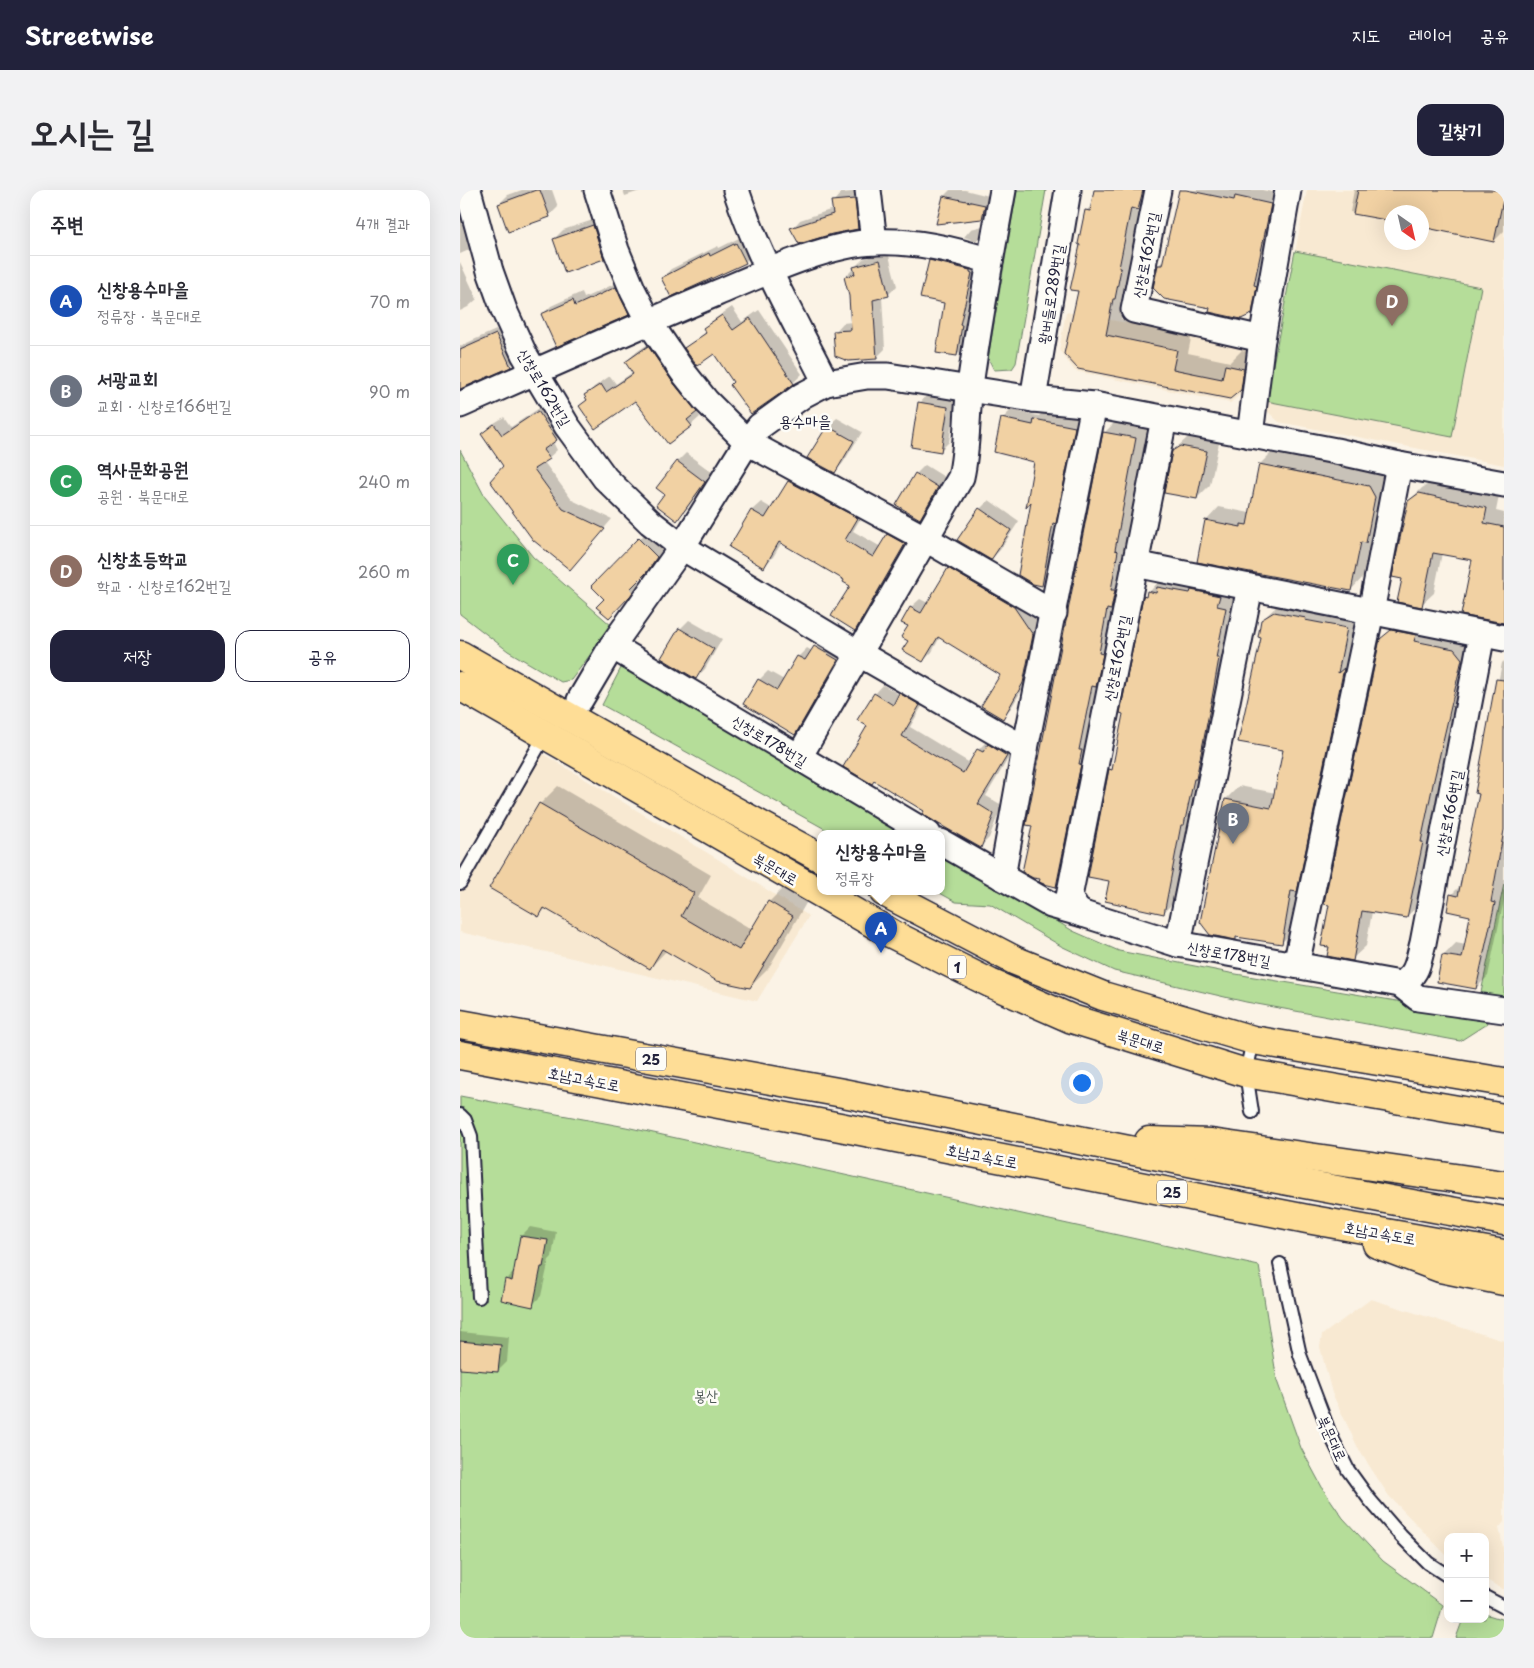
<!DOCTYPE html>
<html lang="ko">
<meta charset="utf-8">
<style>
body{margin:0;font-family:"Playpen Sans","Poor Story",sans-serif;background:#f2f2f3;color:#2b2b33}
.controls{position:absolute;right:15px;bottom:15px;display:grid;overflow:hidden;border-radius:10px;box-shadow:0 5px 20px #0002}
.controls button{width:45px;height:45px;display:grid;place-items:center;padding:0;border:0;border-bottom:1px solid #e1e1e2;background:#fff;color:#2b2b33;font:25px sans-serif}
.compass{position:absolute;left:924px;top:15px;width:45px;height:45px;border-radius:50%;background:#fff;box-shadow:0 5px 20px #0002;rotate:146deg}
.you{position:absolute;left:621px;top:892px;width:18px;height:18px;margin:-12px;border:4px solid #fff;border-radius:50%;background:#1a73e8;box-shadow:0 0 0 8px #1a73e833}
.badge{display:grid;place-items:center;width:32px;height:32px;border-radius:50%;background:#22223b;color:#fff;font-size:16px;font-weight:700}
.pin{position:absolute;translate:-50% -41px;filter:drop-shadow(0 1px 2px #0008)}
.pin::after{content:'';position:absolute;top:26px;width:18px;height:15px;background:inherit;clip-path:polygon(0 0,100% 0,50% 100%)}
.popup{position:absolute;left:357px;top:640px;width:128px;height:65px;box-sizing:border-box;display:grid;place-content:center;border-radius:10px;background:#fff;filter:drop-shadow(0 1px 4px #0005);font-size:16px;white-space:nowrap;color:#7c7c81}
.popup b{font-size:19px;color:#2b2b33}
.popup::after{content:'';position:absolute;left:50%;top:100%;margin-left:-10px;border:10px solid transparent;border-top-color:#fff}
.list{margin:0;padding:0;list-style:none}
h2{display:flex;justify-content:space-between;align-items:center;height:65px;margin:0;padding:0 20px;font-size:21px}
h2 small{font-size:16px;font-weight:400;color:#7c7c81}
.list li{display:grid;grid-template-columns:32px 1fr auto;gap:15px;align-items:center;box-sizing:border-box;height:90px;padding:0 20px;border-top:1px solid #e1e1e2}
.list b{display:block;font-size:19px;white-space:nowrap}
.list p{margin:0;font-size:16px;white-space:nowrap;color:#7c7c81}
.list em{font-size:16px;font-style:normal;color:#7c7c81}
.actions{display:flex;gap:10px;padding:15px 20px}
.actions a{flex:1;padding:11px 0;border:1px solid #22223b;border-radius:15px;text-align:center;font-size:18px;color:#22223b}
.actions .main{background:#22223b;color:#fff}
.map{position:relative;flex:none;width:1044px;height:1448px;overflow:hidden;border-radius:15px}
header{display:flex;align-items:center;gap:30px;box-sizing:border-box;height:70px;padding:0 25px;background:#22223b;color:#fff}
header strong{font-size:24px}
nav{display:flex;gap:28px;margin-inline-start:auto;font-size:18px}
.intro{display:flex;align-items:center;justify-content:space-between;box-sizing:border-box;height:120px;padding:0 30px}
h1{margin:0;font-size:35px}
.button{padding:12px 22px;border-radius:15px;background:#22223b;color:#fff;font-size:18px;font-weight:700}
main{display:flex;gap:30px;padding:0 30px}
aside{flex:1;background:#fff;border-radius:15px;box-shadow:0 5px 20px #0002}
.map>svg:first-child{display:block}
.built{fill:#f8e9d2;fill-rule:evenodd}
.green{fill:#b5dd99;stroke:#6c806a}
.shadow{fill:#0003}
.building{fill:#f1d1a3;stroke:#22223b}
.lines{fill:none;stroke-linecap:round;stroke-linejoin:round}
.lane-casing{stroke:#22223b;stroke-width:16}
.street-casing{stroke:#22223b;stroke-width:29}
.primary-casing{stroke:#22223b;stroke-width:31}
.highway-casing{stroke:#22223b;stroke-width:31}
.lane{stroke:#fdfcf7;stroke-width:12}
.street{stroke:#fdfcf7;stroke-width:25}
.primary{stroke:#fedd96;stroke-width:28}
.highway{stroke:#fedd96;stroke-width:28}
.labels{text-anchor:middle;dominant-baseline:central;stroke-width:5;stroke-linejoin:round;paint-order:stroke}
.shield{fill:#fdfcf7;stroke:#646373;stroke-width:1}
.shield-label{font-size:14px;font-weight:bold;fill:#22223b}
.street-label{font-size:15px;fill:#22223b;stroke:#fdfcf7}
.park-label{font-size:15px;fill:#4e5a57;stroke:#fdfcf7}
.neighbourhood-label{font-size:16px;fill:#22223b;stroke:#fdfcf7}
</style>
<header>
<strong>Streetwise</strong>
<nav><a>지도</a><a>레이어</a><a>공유</a></nav>
</header>
<div class="intro"><h1>오시는 길</h1><a class="button">길찾기</a></div>
<main>
<aside>
<h2>주변<small>4개 결과</small></h2>
<ul class="list">
<li><span class="badge" style="background:#1a4fb4">A</span><div><b>신창용수마을</b><p>정류장 · 북문대로</p></div><em>70 m</em></li>
<li><span class="badge" style="background:#6b7280">B</span><div><b>서광교회</b><p>교회 · 신창로166번길</p></div><em>90 m</em></li>
<li><span class="badge" style="background:#2e9e5b">C</span><div><b>역사문화공원</b><p>공원 · 북문대로</p></div><em>240 m</em></li>
<li><span class="badge" style="background:#8d6e63">D</span><div><b>신창초등학교</b><p>학교 · 신창로162번길</p></div><em>260 m</em></li>
</ul>
<div class="actions"><a class="main">저장</a><a>공유</a></div>
</aside>
<div class="map">
<svg width="1044" height="1448" viewBox="0 0 1044 1448">
<rect width="100%" height="100%" fill="#fbf3e6"/>
<filter id="ink" filterUnits="userSpaceOnUse"><feTurbulence type="fractalNoise" baseFrequency=".02" numOctaves="2"/><feDisplacementMap in="SourceGraphic" scale="10" xChannelSelector="R" yChannelSelector="G"/><feConvolveMatrix kernelMatrix="1 2 1 2 8 2 1 2 1" color-interpolation-filters="sRGB"/></filter>
<g filter="url(#ink)">
<!-- built -->
<g class="built">
<path d="M847,0H1044V275L819,232L805,219ZM932,22H962V52H932Z"/>
<polygon points="606,122 785,154 792,163 784,202 770,213 615,181 599,160"/>
<polygon points="83,564 256,668 349,726 297,811 0,742 0,699"/>
<polygon points="911,1109 1044,1151 1044,1332 1039,1338 1044,1362 1044,1400 1025,1389 1025,1347 988,1347 988,1367 929,1306 899,1260 872,1203 860,1157 862,1145"/>
</g>
<!-- green -->
<g class="green">
<polygon points="557,0 586,0 556,173 552,179 534,180 528,168"/>
<polygon points="835,61 1021,97 992,247 806,211"/>
<polygon points="0,260 25,307 73,367 152,436 111,490 101,492 48,461 0,424"/>
<polygon points="163,474 452,644 374,644 142,515"/>
<polygon points="481,661 613,741 659,761 770,783 1026,826 1028,833 1000,851 786,812 654,781 601,756 530,714 496,712 478,702 481,702"/>
<polygon points="1044,694 1044,805 1033,813 1019,812"/>
<polygon points="0,906 166,937 799,1076 817,1191 841,1258 863,1299 883,1328 923,1371 983,1415 973,1448 0,1448"/>
<polygon points="1025,1424 1044,1430 1044,1448 996,1448 1003,1429 1025,1429"/>
</g>
<!-- shadow -->
<g class="shadow">
<polygon points="62,0 92,0 98,17 89,26 39,14 48,5"/>
<polygon points="163,0 183,0 165,6"/>
<polygon points="490,0 505,0 533,7 531,19 522,28 478,33 484,6"/>
<polygon points="636,0 694,0 667,95 661,129 732,144 728,163 770,172 782,160 799,164 796,183 780,199 619,178 619,100 626,21 632,15"/>
<polygon points="719,0 802,0 821,4 802,113 791,123 751,117 699,75 704,70"/>
<polygon points="894,0 1044,0 1044,41 1034,51 962,36 962,22 932,22 932,30 890,22"/>
<polygon points="403,1 406,29 397,38 332,39 340,30 373,19 373,12 381,3"/>
<polygon points="0,5 18,51 9,60 0,64"/>
<polygon points="142,27 152,59 143,67 94,49 103,40"/>
<polygon points="527,35 525,42 516,51 504,47 511,39"/>
<polygon points="285,45 294,63 285,72 202,88 211,79 258,56 259,58"/>
<polygon points="428,62 437,96 428,105 422,107 425,159 416,168 375,142 383,133 392,132 390,106 385,87 403,69"/>
<polygon points="479,62 518,71 506,156 497,165 485,112 470,71"/>
<polygon points="0,72 17,109 8,117 0,121"/>
<polygon points="165,89 177,115 168,124 82,125 91,116 122,102 124,108"/>
<polygon points="272,117 282,132 299,120 342,184 333,193 274,192 255,162 226,159 246,142 244,139 253,130"/>
<polygon points="45,136 59,167 50,176 0,198 0,156"/>
<polygon points="197,148 245,212 236,221 240,227 231,235 176,209 121,216 128,209 126,206 134,197 150,186 156,194 173,182 166,172 175,163"/>
<polygon points="468,204 496,208 489,252 481,260 460,213"/>
<polygon points="87,213 105,241 93,252 97,260 84,272 112,310 152,329 110,378 22,244 31,235 44,227 51,237"/>
<polygon points="551,220 579,226 584,221 623,228 591,386 582,394 572,311 576,271 542,229"/>
<polygon points="377,228 402,242 383,273 375,282 349,268 368,236"/>
<polygon points="658,229 689,235 668,347 671,348 609,682 596,695 644,243"/>
<polygon points="735,243 760,248 750,295 737,308 713,261 727,248"/>
<polygon points="813,261 922,283 928,293 919,338 912,345 904,386 891,400 746,331 759,317 790,323 800,274"/>
<polygon points="226,263 253,283 226,320 217,329 206,303 217,272"/>
<polygon points="465,275 486,288 468,319 460,328 456,284"/>
<polygon points="338,283 406,319 393,341 421,357 428,345 437,336 453,345 404,430 395,439 391,395 386,390 322,352 313,367 304,376 271,357 292,320 301,312 313,319 329,291"/>
<polygon points="972,292 1039,306 1036,321 1044,323 1044,431 1013,369 982,363 974,403 961,415 943,388 949,311 962,298"/>
<polygon points="529,310 559,331 540,360 531,369 520,319"/>
<polygon points="188,341 205,358 194,373 178,390 181,392 179,394 157,418 132,396"/>
<polygon points="498,370 563,409 581,436 572,483 551,518 542,527 541,484 480,447 472,462 463,471 450,451 449,436 443,432 451,417 460,409 468,413 489,379"/>
<polygon points="700,390 777,407 715,711 703,723 651,690 650,580 654,577 685,407"/>
<polygon points="829,409 900,425 835,740 821,753 778,746 775,748 766,609 779,596 816,603 824,559 802,447 802,430 816,417"/>
<polygon points="945,427 1015,455 960,714 946,727 912,722 906,756 892,769 921,450"/>
<polygon points="229,430 262,449 245,479 236,488 220,439"/>
<polygon points="364,448 386,461 344,535 335,544 285,514 299,490 308,481 324,490 338,467 347,458 352,461"/>
<polygon points="1044,471 1044,694 1043,700 1044,701 1044,710 1028,786 1016,798 979,791 984,765 996,753 1006,755 1011,725 991,705 1002,694 1020,603 1033,518 1042,473"/>
<polygon points="423,495 440,505 449,496 468,506 450,537 510,573 518,560 527,551 555,557 526,606 542,615 529,648 520,657 466,620 409,536 415,504"/>
<polygon points="98,596 251,685 238,708 293,740 309,712 327,694 349,708 308,779 290,797 207,760 190,778 86,718 79,725 80,614"/>
<polygon points="70,1037 96,1042 92,1067 89,1070 81,1106 72,1115 46,1090 55,1081 61,1046"/>
<polygon points="0,1142 49,1147 47,1172 38,1181 0,1178"/>
</g>
<!-- building -->
<g class="building">
<polygon points="76,0 80,0 90,27 48,42 38,14"/>
<polygon points="634,0 683,0 678,20 671,18 659,78 661,79 655,109 653,109 646,145 717,160 713,179 762,189 765,175 784,179 781,200 770,209 618,179 604,164 618,101 610,100 620,55 618,54 625,20 630,21"/>
<polygon points="719,0 726,0 774,10 775,6 811,14 794,95 797,96 792,124 781,129 749,122 750,118 704,109 693,98 698,75 702,75"/>
<polygon points="898,0 1044,0 1044,5 1034,52 962,37 962,22 932,22 932,31 893,24"/>
<polygon points="483,6 525,15 522,29 476,34"/>
<polygon points="395,9 398,39 372,44 339,54 330,38 373,24 371,11"/>
<polygon points="133,35 144,69 105,83 93,49"/>
<polygon points="276,53 286,73 211,107 201,88 249,63 250,66"/>
<polygon points="420,70 429,106 413,110 417,169 388,171 375,166 373,141 391,140 389,106 384,87 395,84 393,77"/>
<polygon points="469,70 510,80 510,82 512,83 500,135 502,135 497,166 476,163 484,113 460,108"/>
<polygon points="156,97 169,125 96,157 81,124 113,110 115,116"/>
<polygon points="262,125 273,140 290,128 334,194 291,224 270,195 273,192 254,164 237,176 224,158 246,143 243,138"/>
<polygon points="36,144 51,177 0,199 0,160"/>
<polygon points="188,156 212,191 237,222 227,230 232,236 208,254 175,211 135,239 119,216 127,210 124,205 141,194 146,202 173,184 165,172"/>
<polygon points="458,212 488,217 481,262 451,257"/>
<polygon points="78,221 97,250 83,260 90,269 74,279 103,319 145,339 110,380 73,350 30,291 43,276 21,244 34,234 42,245"/>
<polygon points="541,228 573,235 574,229 615,237 596,334 593,333 582,396 573,394 558,385 571,312 566,318 574,272 534,262"/>
<polygon points="367,236 394,251 375,283 347,268"/>
<polygon points="643,242 676,248 655,360 658,361 651,400 655,400 651,420 647,419 639,463 643,464 636,497 632,496 619,560 622,560 619,574 621,574 596,697 584,694 579,692 580,689 573,688 562,682 572,636 566,635"/>
<polygon points="720,256 747,261 737,309 704,303 712,261"/>
<polygon points="217,271 245,292 217,331 196,315 204,304 196,298"/>
<polygon points="799,274 909,296 915,307 906,353 901,352 891,401 737,372 745,330 781,337 781,334 787,335"/>
<polygon points="455,283 478,297 460,329 436,315"/>
<polygon points="328,291 398,328 385,350 413,367 427,344 445,354 395,441 371,426 390,396 383,392 384,390 319,352 304,378 269,357 291,320 305,328"/>
<polygon points="959,303 1027,318 1024,333 1044,337 1044,433 1001,425 1012,370 973,363 962,417 937,412 942,389 932,387 936,367 948,311"/>
<polygon points="519,318 551,340 531,370 497,350"/>
<polygon points="178,348 197,367 186,383 170,399 173,402 171,405 149,428 136,417 144,409 131,396"/>
<polygon points="488,378 554,417 573,445 563,493 543,529 521,516 540,485 478,447 463,472 442,460 448,451 441,447 448,436 441,433 450,417 461,423"/>
<polygon points="697,397 730,403 731,400 760,406 757,416 766,418 756,468 759,468 752,508 736,589 734,589 724,635 721,635 704,724 645,711 649,691 628,687 649,579 652,580 663,524 660,523 683,406 686,407 687,401 696,403"/>
<polygon points="814,422 846,428 845,430 887,438 878,483 884,478 837,702 831,701 822,754 776,747 776,750 750,745 740,732 765,609 811,618 823,560 778,552 801,448 798,447 801,430"/>
<polygon points="219,438 254,459 236,489 201,468"/>
<polygon points="931,440 956,445 954,451 994,459 1002,469 973,594 961,652 963,652 947,728 902,721 893,771 867,766 869,757 861,756 869,715 864,714 865,708 920,449"/>
<polygon points="354,456 378,470 335,545 283,514 298,489 317,500 337,466 345,470"/>
<polygon points="1036,489 1044,490 1044,640 1031,712 1035,713 1016,799 977,792 982,765 1002,768 1010,726 987,721 990,704 998,706 1019,604 1015,603"/>
<polygon points="414,503 433,515 439,503 460,515 442,546 503,583 517,559 523,562 528,554 547,566 518,614 534,624 521,658 477,633 462,624 464,621 414,591 412,594 383,577 407,536 397,530"/>
<polygon points="79,613 234,703 221,726 279,760 308,711 333,726 290,798 257,791 202,759 190,779 84,718 79,727 29,698"/>
<polygon points="60,1046 88,1050 83,1077 81,1077 73,1117 41,1110 45,1089 52,1091"/>
<polygon points="0,1151 41,1155 38,1182 0,1179"/>
</g>
<g class="lines">
<defs>
<g id="lane">
<polyline points="0,693 85,545"/>
<polyline points="792,922 786,883 793,850"/>
<polyline points="0,925 5,930 11,946 19,1107"/>
<polyline points="820,1074 840,1165 870,1244 888,1280 909,1309 941,1346 968,1373 988,1386"/>
<polyline points="1025,1407 1044,1417"/>
</g>
<g id="street">
<polyline points="8,0 30,81 44,120 64,164 107,236 145,288 190,332 222,357 398,463 565,559"/>
<polyline points="137,0 156,60 173,101 189,132 223,182 246,211 287,252 466,349 594,423"/>
<path d="M276,0C299,69 334,129 366,193"/>
<polyline points="408,0 414,52"/>
<polyline points="698,0 674,120 802,149"/>
<polyline points="573,209 608,0"/>
<path d="M0,215C86,177 171,139 257,103C302,84 366,54 415,52C454,50 493,59 530,71"/>
<polyline points="704,229 609,707 617,720 623,724 718,754 940,794 958,808 1044,820"/>
<polyline points="790,245 802,149 828,0"/>
<polyline points="675,374 1044,448"/>
<polyline points="152,456 468,644"/>
<polyline points="120,510 152,456 222,357 287,252 300,236 343,205 366,193 407,186 428,186 573,209 634,215 876,261 939,275 1044,294"/>
<path d="M339,567L501,287C508,256 506,226 510,196C519,130 531,65 543,0"/>
<polyline points="481,652 591,715 623,724"/>
<polyline points="542,687 565,559 634,215"/>
<polyline points="718,754 790,397"/>
<polyline points="836,775 911,422 939,275"/>
<path d="M940,794C958,786 958,771 963,753L1022,444"/>
</g>
<g id="primary">
<polyline points="0,465 271,619 361,668"/>
<polyline points="0,496 432,744 530,793 612,829 786,883 1044,928"/>
<polyline points="424,702 556,771 643,806 793,850 1044,892"/>
</g>
<g id="highway">
<polyline points="0,834 383,903 774,981 1044,1031"/>
<polyline points="0,865 380,937 847,1029 1044,1064"/>
<polyline points="689,951 751,953 1044,995"/>
<polyline points="917,1054 980,1078 1044,1091"/>
</g>
</defs>
<!-- lane casing -->
<use href="#lane" class="lane-casing"/>
<!-- street casing -->
<use href="#street" class="street-casing"/>
<!-- primary casing -->
<use href="#primary" class="primary-casing"/>
<!-- highway casing -->
<use href="#highway" class="highway-casing"/>
<!-- lane -->
<use href="#lane" class="lane"/>
<!-- street -->
<use href="#street" class="street"/>
<!-- primary -->
<use href="#primary" class="primary"/>
<!-- highway -->
<use href="#highway" class="highway"/>
</g>
</g>
<g class="labels">
<!-- shield labels -->
<g class="shield">
<rect x="488" y="765.5" width="18" height="23" rx="4"/>
<rect x="176" y="857.5" width="30" height="23" rx="4"/>
<rect x="697" y="990.5" width="30" height="23" rx="4"/>
</g>
<g class="shield-label">
<text x="497" y="777">1</text>
<text x="191" y="869">25</text>
<text x="712" y="1002">25</text>
</g>
<!-- street labels -->
<g class="street-label">
<text transform="translate(685 65) rotate(-79)">신창로162번길</text>
<text transform="translate(590 104) rotate(-81)">왕버들로289번길</text>
<text transform="translate(85 197) rotate(59)">신창로162번길</text>
<text transform="translate(656 468) rotate(-79)">신창로162번길</text>
<text transform="translate(310 550) rotate(31)">신창로178번길</text>
<text transform="translate(988 623) rotate(-79)">신창로166번길</text>
<text transform="translate(316 678) rotate(30)">북문대로</text>
<text transform="translate(769 763) rotate(10)">신창로178번길</text>
<text transform="translate(681 850) rotate(17)">북문대로</text>
<text transform="translate(124 888) rotate(11)">호남고속도로</text>
<text transform="translate(522 965) rotate(11)">호남고속도로</text>
<text transform="translate(920 1042) rotate(10)">호남고속도로</text>
<text transform="translate(873 1248) rotate(65)">북문대로</text>
</g>
<!-- park labels -->
<g class="park-label">
<text x="246" y="1204">봉산</text>
</g>
<!-- neighbourhood labels -->
<g class="neighbourhood-label">
<text x="345" y="230">용수마을</text>
</g>
</g>
</svg>
<div class="controls">
<button>+</button>
<button>−</button>
</div>
<svg class="compass" viewBox="-18 -18 36 36"><path d="M0-13l5 13h-10z" fill="#e53935"/><path d="M0 13l5-13h-10z" fill="#7c7c81"/></svg>
<div class="you"></div>
<div class="pin badge" style="left:421px;top:763px;background:#1a4fb4">A</div>
<div class="popup"><b>신창용수마을</b>정류장</div>
<div class="pin badge" style="left:773px;top:654px;background:#6b7280">B</div>
<div class="pin badge" style="left:53px;top:395px;background:#2e9e5b">C</div>
<div class="pin badge" style="left:932px;top:136px;background:#8d6e63">D</div>
</div>
</main>
